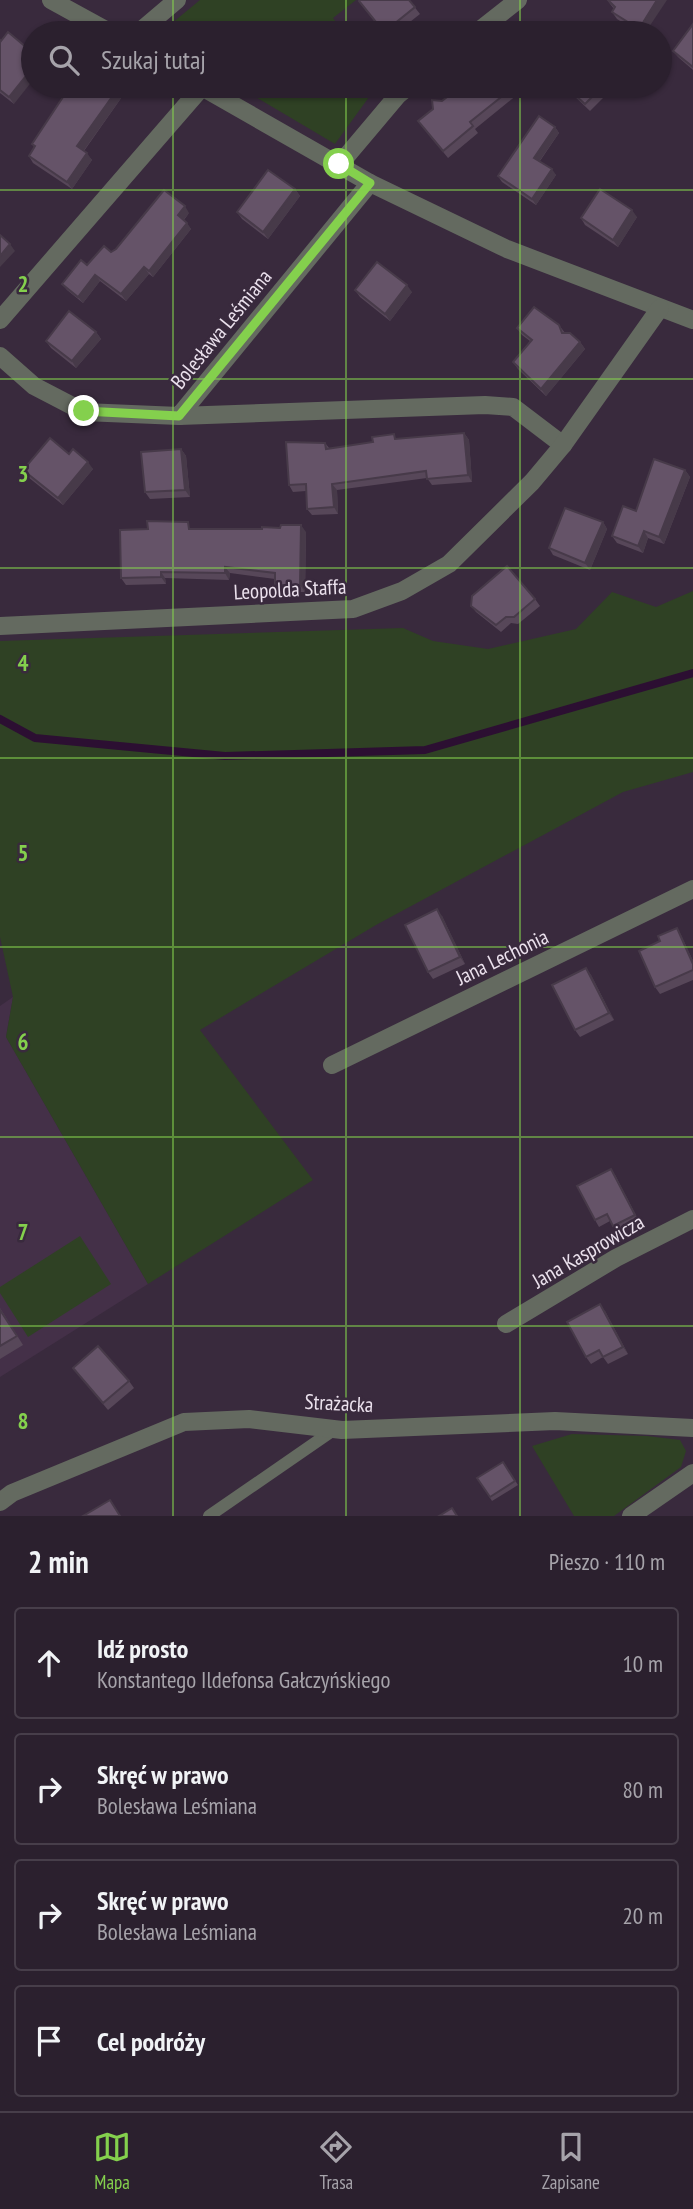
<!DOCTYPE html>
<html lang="pl">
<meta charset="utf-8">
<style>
body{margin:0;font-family:"PT Sans Narrow",sans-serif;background:#332836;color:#f1f3f6}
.stop{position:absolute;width:21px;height:21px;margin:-16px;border:5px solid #84d04d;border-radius:50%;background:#fff}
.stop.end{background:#84d04d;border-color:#fff;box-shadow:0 2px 7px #0008}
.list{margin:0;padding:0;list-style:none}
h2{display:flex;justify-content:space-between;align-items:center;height:91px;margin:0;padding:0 28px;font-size:30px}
h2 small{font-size:23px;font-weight:400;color:#a6a3aa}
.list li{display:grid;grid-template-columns:46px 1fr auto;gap:21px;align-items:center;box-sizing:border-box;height:112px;margin:0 14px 14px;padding:0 14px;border:2px solid #473e4a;border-radius:7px}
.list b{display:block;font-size:26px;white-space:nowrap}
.list p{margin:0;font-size:23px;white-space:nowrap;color:#a6a3aa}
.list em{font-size:23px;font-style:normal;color:#a6a3aa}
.icon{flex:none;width:38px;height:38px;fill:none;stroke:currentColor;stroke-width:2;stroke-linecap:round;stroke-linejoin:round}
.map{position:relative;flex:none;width:693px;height:1516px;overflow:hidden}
.search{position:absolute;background:#2b202e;box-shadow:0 2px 5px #0004;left:21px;right:21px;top:21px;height:77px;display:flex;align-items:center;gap:18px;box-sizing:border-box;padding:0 24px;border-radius:38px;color:#a6a3aa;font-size:26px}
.sheet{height:595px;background:#2b202e}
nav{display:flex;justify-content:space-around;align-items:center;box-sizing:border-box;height:98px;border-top:2px solid #473e4a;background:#2b202e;font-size:19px;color:#a6a3aa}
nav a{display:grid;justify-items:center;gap:4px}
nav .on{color:#84d04d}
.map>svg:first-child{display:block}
.built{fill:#443048}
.green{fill:#2f4124}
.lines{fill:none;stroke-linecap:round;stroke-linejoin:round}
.stream{stroke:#2c0f32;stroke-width:8}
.lane{stroke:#646a60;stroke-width:12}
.street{stroke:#646a60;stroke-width:18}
.wall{fill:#574759}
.shaded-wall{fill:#473a49}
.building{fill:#655368;stroke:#473a49;stroke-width:2}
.route{stroke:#84d04d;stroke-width:9}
.grid{fill:none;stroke:#84d04d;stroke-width:2;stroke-opacity:0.55}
.labels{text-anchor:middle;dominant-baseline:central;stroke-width:5;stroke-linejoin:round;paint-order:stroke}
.street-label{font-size:21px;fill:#ebe1ed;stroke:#392a3d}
.grid-label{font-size:23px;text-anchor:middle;font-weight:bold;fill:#84d04d;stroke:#392a3d;stroke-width:5;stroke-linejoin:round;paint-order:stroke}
</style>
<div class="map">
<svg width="693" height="1516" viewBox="0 0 693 1516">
<rect width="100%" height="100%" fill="#392a3d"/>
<!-- built -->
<polygon class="built" points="13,997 6,1037 148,1284 0,1377 0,1006"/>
<!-- green -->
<g class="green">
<polygon points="200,0 356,0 333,18 344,33 160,33"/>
<polygon points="237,86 377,86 335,144"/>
<polygon points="693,591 693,772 623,792 376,925 200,1030 313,1180 148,1284 6,1037 13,997 0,937 0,641 403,628 433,641 488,649 576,629 612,592 656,607"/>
<polygon points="80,1236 111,1284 28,1337 0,1293 0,1287"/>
<polygon points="572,1434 647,1436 680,1440 686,1451 681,1467 614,1516 574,1516 532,1446"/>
</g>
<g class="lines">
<!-- stream -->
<polyline class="stream" points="0,719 35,738 225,756 425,750 693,673"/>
<!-- lane -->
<polyline class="lane" points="209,1516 335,1429"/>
<!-- street -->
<g class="street">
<polyline points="51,0 111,33"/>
<polyline points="138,33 177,0"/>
<polyline points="476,33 518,0"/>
<polyline points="200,86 370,183 507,249 693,320"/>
<polyline points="339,165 398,95 409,86"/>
<polyline points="0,320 202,87"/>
<polyline points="0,356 34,386 84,412 179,416 370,183"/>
<polyline points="179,416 485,405 513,407 563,445"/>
<polyline points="0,626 353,609 402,591 449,564 532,482 563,445 660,308"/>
<polyline points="332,1065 693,889"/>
<polyline points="506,1324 616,1258 693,1219"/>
<polyline points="0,1502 12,1493 184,1422 249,1419 342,1430 555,1421 693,1428"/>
<polyline points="631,1516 693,1473"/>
</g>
</g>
<!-- wall -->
<g class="wall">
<polygon points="409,0 420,14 396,33 384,33 364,8"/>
<polygon points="607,0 645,33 639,33 617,19 612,12 614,9"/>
<polygon points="693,24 693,70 678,57 673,51"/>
<polygon points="0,40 14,104 0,93"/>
<polygon points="461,86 528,86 475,129 478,133 448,158 418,121"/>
<polygon points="564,86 606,86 610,91 590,111 568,90"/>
<polygon points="119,87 124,94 84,151 92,160 72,189 33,163 29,156 34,147 32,144 62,99 56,92"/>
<polygon points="555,127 559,133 540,161 556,175 536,205 502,182 498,176"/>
<polygon points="295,189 300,196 268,239 242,219 237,212"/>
<polygon points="189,213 184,220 191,229 153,277 149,274 126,301 100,281 83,303 67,290 62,284 87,265"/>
<polygon points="637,217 618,247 585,225 581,218"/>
<polygon points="355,290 412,292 390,321 360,297"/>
<polygon points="559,325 565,333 580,342 585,349 546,396 518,369 513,362 530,341 522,335 517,328"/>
<polygon points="96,332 101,339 76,368 51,348 46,341"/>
<polygon points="464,433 469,440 472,482 432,485 427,478 337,490 338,514 312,515 307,509 306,491 293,492 289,485 325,443 330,449 397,439"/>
<polygon points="181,449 186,456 190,497 150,499 145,492"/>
<polygon points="69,454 93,469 63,505 28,477 23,470"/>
<polygon points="685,470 690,477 664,544 648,538 643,553 617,543 612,536"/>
<polygon points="603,522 607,529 590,570 553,555 549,548"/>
<polygon points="193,529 306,532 305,592 280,592 275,585 275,579 230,573 229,580 165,578 166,584 126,585 121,578"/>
<polygon points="535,599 540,606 518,624 511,623 501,632 476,612 471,606"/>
<polygon points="442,916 465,964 433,979 428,972"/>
<polygon points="677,928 681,935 693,961 693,980 660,994 655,987 660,941"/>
<polygon points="586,968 591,975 614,1020 580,1037 575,1030"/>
<polygon points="615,1175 639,1221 617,1233 610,1221 599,1227 595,1220"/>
<polygon points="0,1308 23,1345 0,1359"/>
<polygon points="605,1311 628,1354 608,1364 603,1357 591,1364 586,1357"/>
<polygon points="73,1368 129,1381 134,1388 108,1410"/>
<polygon points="503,1462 518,1485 492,1501 477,1478"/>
</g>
<!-- shaded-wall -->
<g class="shaded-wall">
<polygon points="657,0 667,0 645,33 641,33 639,29"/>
<polygon points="33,67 33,80 14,104 9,97"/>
<polygon points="119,87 124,94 82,153 77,146"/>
<polygon points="555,127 559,133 538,163 534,158"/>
<polygon points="87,153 92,160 72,189 67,182"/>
<polygon points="552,169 556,175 536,205 532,199"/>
<polygon points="295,189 300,196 268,239 263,232"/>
<polygon points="185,206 189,213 182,222 178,215"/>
<polygon points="632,210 637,217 618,247 613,240"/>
<polygon points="187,223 191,229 153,277 149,271"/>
<polygon points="10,244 15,251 0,267 0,256"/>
<polygon points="144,267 149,274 126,301 121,294"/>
<polygon points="95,275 100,281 83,303 78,297"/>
<polygon points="407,285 412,292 390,321 385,314"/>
<polygon points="96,332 101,339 76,368 72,361"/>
<polygon points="580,342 585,349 546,396 541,389"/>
<polygon points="464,433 469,440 472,482 468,475"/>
<polygon points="181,449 186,456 190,497 185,490"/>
<polygon points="88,462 93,469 63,505 58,498"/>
<polygon points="685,470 690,477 664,544 659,537"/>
<polygon points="332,484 337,490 338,514 334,507"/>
<polygon points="603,522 607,529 590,570 585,563"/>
<polygon points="301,525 306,532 305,592 300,585"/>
<polygon points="644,531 648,538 643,553 638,546"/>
<polygon points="225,567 230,573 229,580 225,573"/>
<polygon points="161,572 165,578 166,584 161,577"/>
<polygon points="437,909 442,916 465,964 460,957"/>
<polygon points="677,928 681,935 693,961 693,964"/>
<polygon points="586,968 591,975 614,1020 609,1013"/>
<polygon points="611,1169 615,1175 639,1221 635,1215"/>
<polygon points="600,1304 605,1311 628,1354 623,1347"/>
</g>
<!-- building -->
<g class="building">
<polygon points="360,0 409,0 415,7 384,32 359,1"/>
<polygon points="608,0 657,0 639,29 612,12 615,7"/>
<polygon points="693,24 693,67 673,51"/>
<polygon points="8,32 33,53 33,67 9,97 0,90 0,40 1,41"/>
<polygon points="60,86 117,86 119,87 77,146 87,153 67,182 29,156 35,146 32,144 63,97 56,92"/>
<polygon points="461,86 515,86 470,122 473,126 443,151 418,121 433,109 432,100 442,101"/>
<polygon points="565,86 603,86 585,104"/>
<polygon points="539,116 555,127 534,158 552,169 532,199 498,176"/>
<polygon points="268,170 295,189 263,232 237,212"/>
<polygon points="600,189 632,210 613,240 581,218"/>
<polygon points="164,190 185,206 178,215 187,223 149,271 144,267 121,294 95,275 78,297 62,284 81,260 87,265 104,246 111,252 116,249"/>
<polygon points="0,235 10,244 0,256"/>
<polygon points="377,262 407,285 385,314 355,290"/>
<polygon points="534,307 559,325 562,333 570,333 580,342 541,389 513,362 532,340 517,328"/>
<polygon points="69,311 96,332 72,361 46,341"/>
<polygon points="464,433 468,475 427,479 426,471 332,484 334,507 307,509 306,484 289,485 286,442 325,443 326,449 373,442 372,437 394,434 395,439"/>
<polygon points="50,438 69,454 73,449 88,462 58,498 23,470"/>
<polygon points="181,449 185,490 145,492 141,452"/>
<polygon points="654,459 685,470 659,537 644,531 638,546 612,536 623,506 636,511"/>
<polygon points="565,508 603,522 585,563 549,548"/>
<polygon points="147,521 188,522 189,529 262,529 262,527 280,528 281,525 301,525 300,585 275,585 275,573 225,567 225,573 161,572 161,577 121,578 120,530 148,529"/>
<polygon points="507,566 535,599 514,617 506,617 496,625 471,606 472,596"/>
<polygon points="437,909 460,957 428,972 405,925"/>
<polygon points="677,928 693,964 693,970 655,987 639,951 660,941 658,936"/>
<polygon points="586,968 609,1013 575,1030 552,985"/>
<polygon points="611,1169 635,1215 613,1226 607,1214 595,1220 577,1186"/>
<polygon points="600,1304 623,1347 603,1357 599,1350 586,1357 567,1322"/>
<polygon points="0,1310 17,1336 0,1346"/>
<polygon points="98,1346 129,1381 103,1403 73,1368"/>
<polygon points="503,1462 515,1481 490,1497 477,1478"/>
<polygon points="110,1500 120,1516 83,1516"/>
<polygon points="452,1508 457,1516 439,1516"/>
</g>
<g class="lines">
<!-- route -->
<polyline class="route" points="84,411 179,416 370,183 339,164"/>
</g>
<!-- grid -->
<path class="grid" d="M173,0V33M346,0V33M520,0V33M173,86V1516M346,86V1516M520,86V1516M0,190H693M0,379H693M0,568H693M0,758H693M0,947H693M0,1137H693M0,1326H693"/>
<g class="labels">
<!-- street labels -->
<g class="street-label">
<text transform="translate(221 329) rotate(-51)">Bolesława Leśmiana</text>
<text transform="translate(290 589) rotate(-3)">Leopolda Staffa</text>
<text transform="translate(502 957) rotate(-26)">Jana Lechonia</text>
<text transform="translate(588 1251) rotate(-30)">Jana Kasprowicza</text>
<text transform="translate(339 1403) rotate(3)">Strażacka</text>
</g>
</g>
<g class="grid-label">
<text x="23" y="292">2</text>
<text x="23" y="482">3</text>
<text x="23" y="671">4</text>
<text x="23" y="861">5</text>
<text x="23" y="1050">6</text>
<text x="23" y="1240">7</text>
<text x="23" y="1429">8</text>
</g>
</svg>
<div class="stop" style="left:339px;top:164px"></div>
<div class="stop end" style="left:84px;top:411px"></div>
<div class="search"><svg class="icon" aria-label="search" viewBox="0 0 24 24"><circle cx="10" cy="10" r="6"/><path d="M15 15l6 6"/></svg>Szukaj tutaj</div>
</div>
<section class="sheet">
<h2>2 min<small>Pieszo · 110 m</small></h2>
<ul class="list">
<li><svg class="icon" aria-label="ahead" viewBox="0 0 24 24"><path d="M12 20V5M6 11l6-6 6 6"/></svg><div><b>Idź prosto</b><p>Konstantego Ildefonsa Gałczyńskiego</p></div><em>10 m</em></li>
<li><svg class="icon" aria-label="right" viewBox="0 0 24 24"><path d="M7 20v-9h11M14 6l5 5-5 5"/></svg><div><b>Skręć w prawo</b><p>Bolesława Leśmiana</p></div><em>80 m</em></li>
<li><svg class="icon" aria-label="right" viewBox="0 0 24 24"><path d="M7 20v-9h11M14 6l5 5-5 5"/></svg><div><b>Skręć w prawo</b><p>Bolesława Leśmiana</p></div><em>20 m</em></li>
<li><svg class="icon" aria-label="arrive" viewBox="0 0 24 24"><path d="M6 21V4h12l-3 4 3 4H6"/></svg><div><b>Cel podróży</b></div></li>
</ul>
</section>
<nav>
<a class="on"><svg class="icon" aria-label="map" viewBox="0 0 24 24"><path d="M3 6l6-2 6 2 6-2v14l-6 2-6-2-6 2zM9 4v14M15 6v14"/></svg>Mapa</a>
<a><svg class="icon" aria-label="directions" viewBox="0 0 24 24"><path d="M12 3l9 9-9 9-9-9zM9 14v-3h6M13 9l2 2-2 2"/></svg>Trasa</a>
<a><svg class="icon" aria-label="saved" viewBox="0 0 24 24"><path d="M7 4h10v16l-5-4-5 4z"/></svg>Zapisane</a>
</nav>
